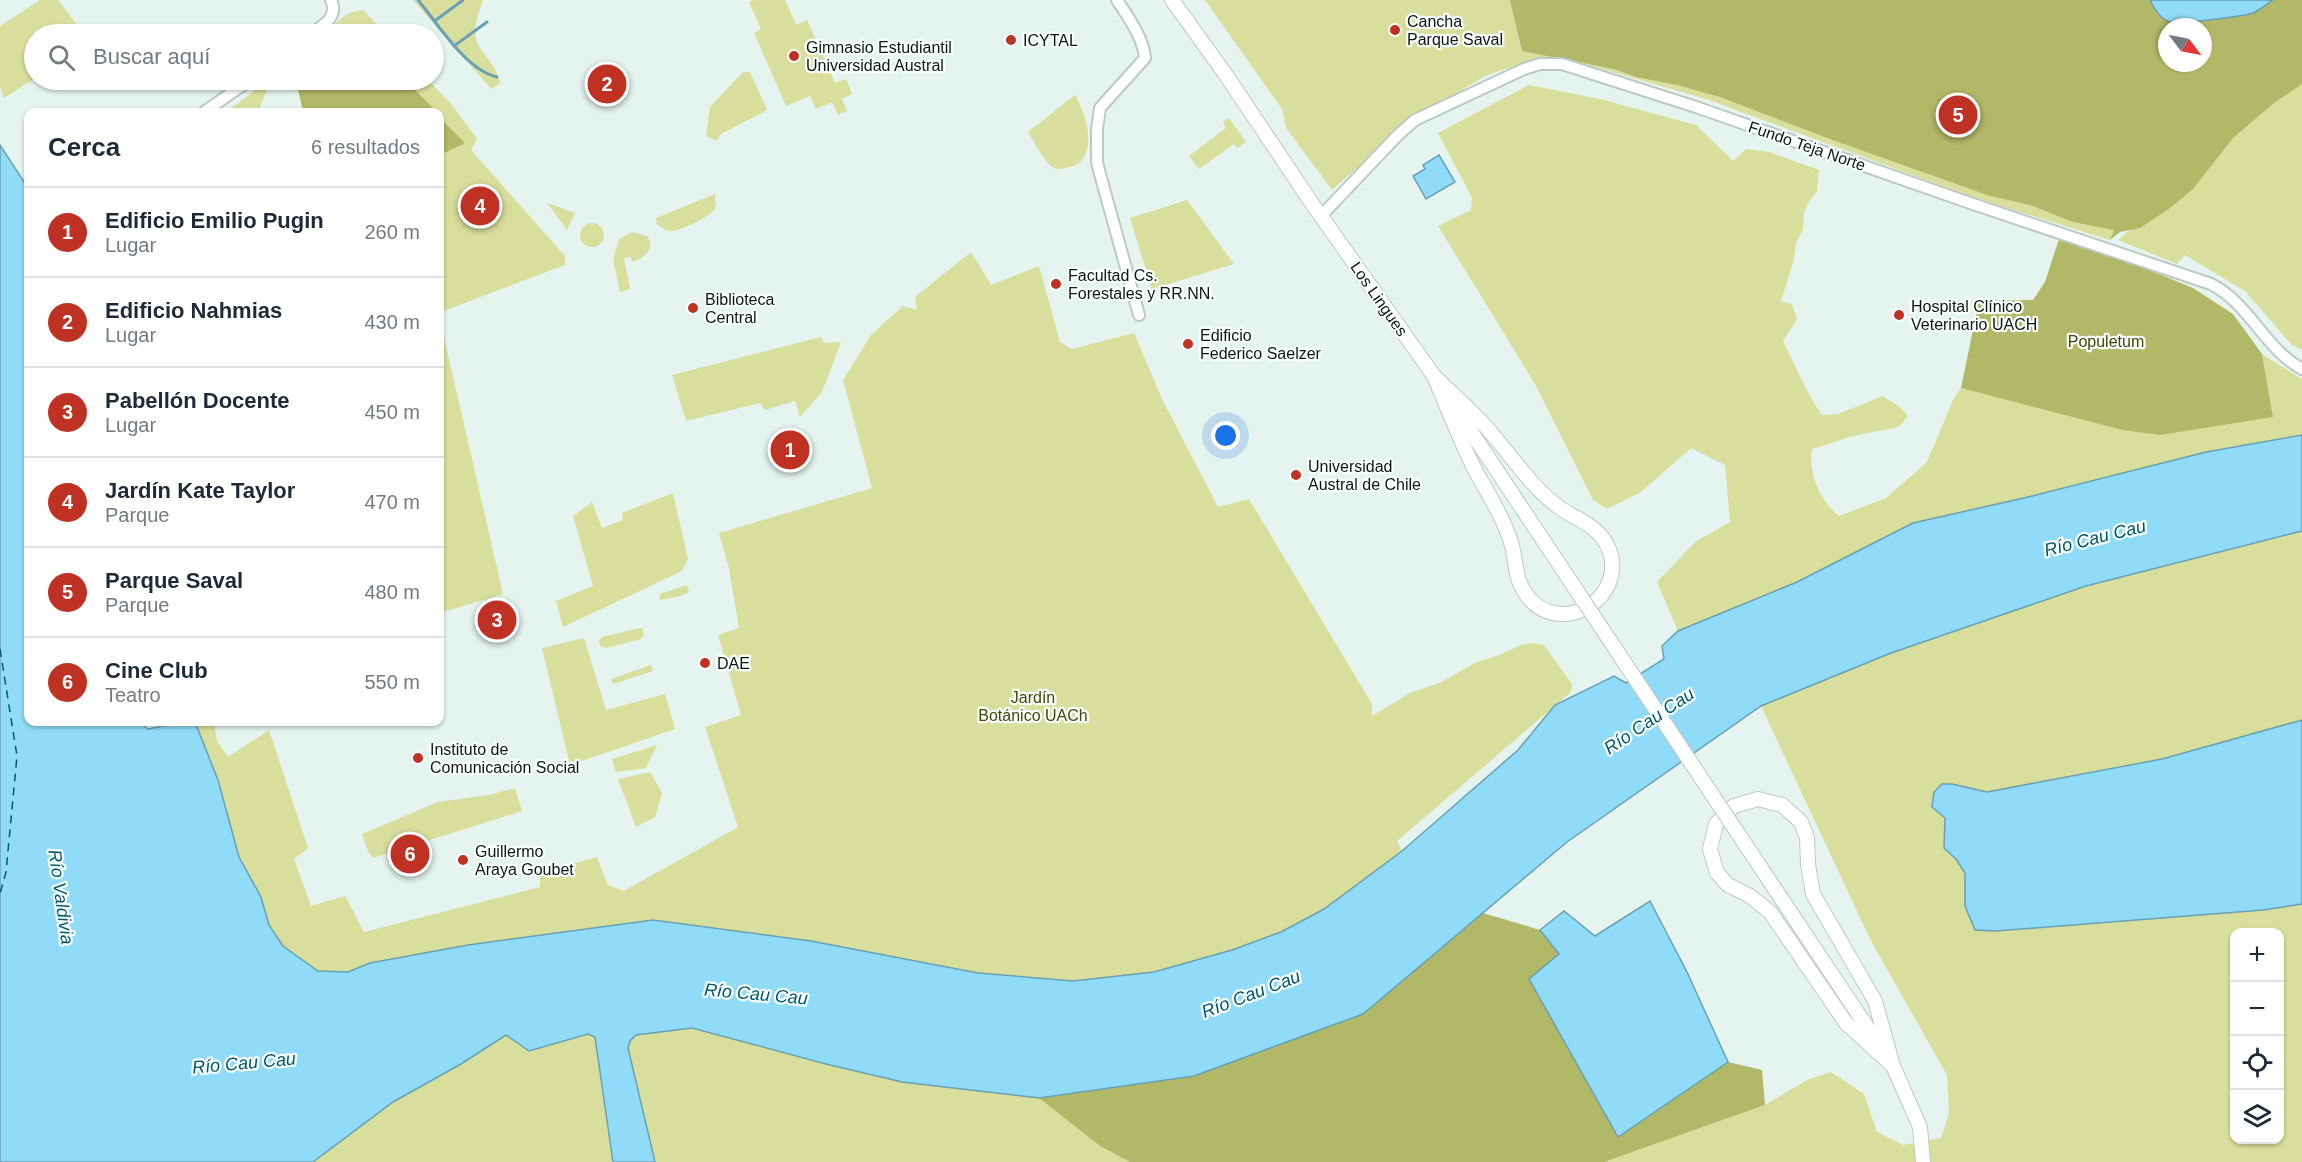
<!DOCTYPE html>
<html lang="es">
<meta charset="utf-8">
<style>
body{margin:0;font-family:Helvetica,sans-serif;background:#f6f6f7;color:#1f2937}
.controls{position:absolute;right:18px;bottom:18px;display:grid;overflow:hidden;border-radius:12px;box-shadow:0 2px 4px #0004}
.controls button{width:54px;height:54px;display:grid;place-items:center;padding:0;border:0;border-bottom:2px solid #e0e1e3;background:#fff;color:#1f2937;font:30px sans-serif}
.compass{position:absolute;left:2158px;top:18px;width:54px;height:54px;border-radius:50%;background:#fff;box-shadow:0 2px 4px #0004;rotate:122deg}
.you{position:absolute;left:1226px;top:436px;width:21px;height:21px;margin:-15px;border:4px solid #fff;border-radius:50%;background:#1a73e8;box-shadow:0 0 0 9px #1a73e833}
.badge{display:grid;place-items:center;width:39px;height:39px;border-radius:50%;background:#be3123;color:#fff;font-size:20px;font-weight:700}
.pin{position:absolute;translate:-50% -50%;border:3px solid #fff;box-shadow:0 2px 6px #0006}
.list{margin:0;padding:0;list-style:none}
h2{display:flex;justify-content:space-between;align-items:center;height:78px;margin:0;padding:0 24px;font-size:26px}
h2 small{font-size:20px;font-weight:400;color:#747a83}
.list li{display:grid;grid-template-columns:39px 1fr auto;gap:18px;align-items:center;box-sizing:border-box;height:90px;padding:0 24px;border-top:2px solid #e0e1e3}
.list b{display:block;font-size:22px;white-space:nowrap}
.list p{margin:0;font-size:20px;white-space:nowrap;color:#747a83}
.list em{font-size:20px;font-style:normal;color:#747a83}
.icon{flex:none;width:33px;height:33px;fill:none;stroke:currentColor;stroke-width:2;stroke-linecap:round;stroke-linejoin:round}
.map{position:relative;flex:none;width:2302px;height:1162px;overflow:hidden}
.search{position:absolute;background:#fff;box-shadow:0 2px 4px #0004;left:24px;top:24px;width:420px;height:66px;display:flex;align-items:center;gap:15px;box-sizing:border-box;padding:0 21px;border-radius:33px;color:#747a83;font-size:22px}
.panel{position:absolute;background:#fff;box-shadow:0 2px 4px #0004;left:24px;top:108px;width:420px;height:618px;border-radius:12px}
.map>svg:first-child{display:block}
.green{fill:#d8df9d;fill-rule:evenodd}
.forest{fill:#b1b867;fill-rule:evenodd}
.water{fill:#90dbf8;stroke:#6aa0b3;stroke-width:1.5}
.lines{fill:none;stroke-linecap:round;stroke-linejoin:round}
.stream{stroke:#6aa0b3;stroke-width:3}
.ferry{stroke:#00576f;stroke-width:1.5;stroke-dasharray:8 6;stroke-linecap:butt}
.minor-casing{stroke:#bccac4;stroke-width:14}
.major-casing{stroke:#bccac4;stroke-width:16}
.minor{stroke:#fff;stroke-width:10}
.major{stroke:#fff;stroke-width:14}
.major-bridge-casing{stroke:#bccac4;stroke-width:16;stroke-linecap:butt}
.major-bridge{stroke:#fff;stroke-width:14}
.poi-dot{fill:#be3123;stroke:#f9fffc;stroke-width:2}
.labels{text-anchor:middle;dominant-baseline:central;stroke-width:4.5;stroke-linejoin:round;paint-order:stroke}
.poi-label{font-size:16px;fill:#101513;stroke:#f9fffc;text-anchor:start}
.street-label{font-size:16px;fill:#101513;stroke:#f9fffc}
.park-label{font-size:16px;fill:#444707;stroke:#f9fffc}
.water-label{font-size:18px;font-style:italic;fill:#00576f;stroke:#f9fffc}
</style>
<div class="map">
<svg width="2302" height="1162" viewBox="0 0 2302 1162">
<rect width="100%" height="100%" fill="#e5f4ee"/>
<!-- green -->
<g class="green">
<polygon points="40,0 58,0 84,34 34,34 34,79 4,98 0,87 0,26"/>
<path d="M413,0H483C478,14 471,32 479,46C487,60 497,66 500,83L492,89L486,83Z"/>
<polygon points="754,0 785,0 796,25 807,20 835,83 846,79 852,94 842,99 847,111 838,115 832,102 816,109 810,96 786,106 754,33 761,29 749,2"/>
<polygon points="1205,0 2302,0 2302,8 2203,27 2167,27 2167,63 2190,63 2110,240 1975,198 1706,99 1585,64 1542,57 1487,75 1410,121 1332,190 1286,128 1282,109"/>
<path d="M363,10L386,34H331C335,19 347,12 363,10Z"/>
<polygon points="2302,41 2302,350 2292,345 2245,291 2185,255 2177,264 2118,240 2170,198"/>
<polygon points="743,72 750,72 767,110 721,134 717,141 706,136 710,107"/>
<polygon points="269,80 270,82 258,112 226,112"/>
<polygon points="296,80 428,80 452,105 477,139 471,150 565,256 565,265 441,312 440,315 440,112 302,112 303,108"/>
<path d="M1529,85L1600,99L1696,125L1733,161L1746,149L1769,152L1819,170L1817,192L1809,201L1804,213L1803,230L1796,243L1794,259L1781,301L1792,304L1797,319L1783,341C1796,366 1806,393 1822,415L1838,414L1883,396L1900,407L1908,416L1899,427L1853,436L1812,449C1808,474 1820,501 1839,516L1886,498L1927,462L1954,398L1961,388L1996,396L2273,417L2262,354L2302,379V435L2206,452L2028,497L1913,523L1797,582L1678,631L1657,582L1695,542L1730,522L1725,465L1691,448L1641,492L1607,509L1593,500L1535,384L1438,226L1471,210L1472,198L1438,133Z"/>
<path d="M1075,95C1087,114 1100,160 1070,167C1064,168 1057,171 1052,167C1044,161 1034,141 1028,132Z"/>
<polygon points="1229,118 1246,142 1237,148 1234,144 1199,169 1189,156 1226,128 1223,122"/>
<path d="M715,194C715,199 717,204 715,209C711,216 677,233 669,231C664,230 661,227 657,224L656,218Z"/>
<polygon points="1187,200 1234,264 1152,289 1130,218"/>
<polygon points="547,203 575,213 567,230"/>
<circle cx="592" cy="235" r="12"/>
<path d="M632,232L647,236C656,249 644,258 632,262L631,257L624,258L630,289L620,292L613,259L619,239Z"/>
<polygon points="971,252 991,285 1039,266 1060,342 1072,349 1134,333 1162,399 1218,507 1249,499 1372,704 1372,716 1412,692 1440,683 1477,662 1499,655 1521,645 1531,643 1544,645 1572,684 1571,692 1397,841 1402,851 1324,909 1281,932 1232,950 1154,972 1073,981 978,973 811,941 653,920 371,963 348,972 318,971 283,946 269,925 261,897 239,857 218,780 195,722 214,722 217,741 228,757 269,730 308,848 294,859 311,906 345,896 364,932 540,887 540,873 597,857 608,885 624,891 738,827 705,727 741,715 718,635 739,628 729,568 719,533 872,488 843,380 871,335 903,306 917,310 915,297"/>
<polygon points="440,320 503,594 440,613"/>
<polygon points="821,337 824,343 841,342 822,392 800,417 795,401 765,410 760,403 686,421 672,375"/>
<polygon points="673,493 688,559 682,571 563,627 556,601 593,586 573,516 592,502 602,528 623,520 622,513"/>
<path d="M2302,531V1162H1604L1765,1105L1807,1080L1831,1072L1864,1094L1877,1132L1903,1145L1941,1138L1949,1113L1947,1075L1871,941L1761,706L1891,653L2086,586ZM2234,932H2280V1140H2234Z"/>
<polygon points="687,585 689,592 681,596 660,600 660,594"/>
<polygon points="640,628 643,629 644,635 641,639 606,648 600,646 599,641 602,637"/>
<polygon points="584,638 606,710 665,694 675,729 570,765 542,648"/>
<polygon points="651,665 653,671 613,684 611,679"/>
<polygon points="657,745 646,768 616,772 612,759"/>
<polygon points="650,772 662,793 655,817 636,827 618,779"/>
<polygon points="515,788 522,811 373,858 368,851 362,834 438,802 489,795"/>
<polygon points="692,1028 902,1082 1039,1098 1100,1146 1130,1162 655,1162 628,1048 630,1041 635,1035"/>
<polygon points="588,1034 595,1037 598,1048 613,1162 313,1162 393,1102 461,1064 507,1035 529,1051"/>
</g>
<!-- forest -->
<g class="forest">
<path d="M1510,0H2150L2157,13L2173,23L2192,22L2204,19L2253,13L2273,0H2302V84L2274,103L2233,138L2193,189L2170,208L2140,228L2120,232L2110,240L2114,230L2073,222L2030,205L1990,196L1830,139L1720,97L1677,85L1636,77L1614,69L1522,51ZM2167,27H2203V63H2167Z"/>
<polygon points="296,80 405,80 437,112 303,112"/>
<polygon points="440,118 465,143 440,155"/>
<polygon points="2059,239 2142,267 2193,288 2233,314 2262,354 2273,417 2160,435 2123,430 1961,388 1979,301 2033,300 2045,282"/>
<polygon points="1483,913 1540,930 1559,954 1618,1136 1728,1062 1762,1070 1765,1105 1604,1162 1130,1162 1100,1146 1039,1098 1194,1076 1363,1014"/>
</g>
<!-- water -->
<g class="water">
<path d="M2150,0H2273C2267,4 2260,10 2253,13C2246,16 2179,24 2173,23C2161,20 2155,10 2150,0Z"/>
<polygon points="0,145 28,188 28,722 139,722 148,729 184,722 195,722 218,780 239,857 261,897 269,925 283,946 318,971 348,972 370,963 468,945 653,920 811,941 978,973 1073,981 1154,972 1232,950 1281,932 1324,909 1402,851 1518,750 1555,705 1614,676 1626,683 1664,659 1662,646 1678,631 1797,582 1913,523 2028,497 2206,452 2302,435 2302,531 2086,586 1891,653 1761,706 1567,842 1363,1014 1194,1076 1039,1098 902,1082 826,1064 692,1028 636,1035 630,1041 628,1048 655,1162 613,1162 595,1037 588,1034 529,1051 506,1035 461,1064 393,1102 313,1162 0,1162"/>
<polygon points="1439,155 1455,182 1426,199 1413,176 1425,169 1423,165"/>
<polygon points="2302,720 2302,904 2263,910 1996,931 1975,930 1965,906 1965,873 1956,859 1944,848 1945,818 1932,807 1934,792 1942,784 1952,784 1987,792 2162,759"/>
<polygon points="1650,901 1687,972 1728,1062 1618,1137 1529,979 1559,954 1540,930 1564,911 1595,936"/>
</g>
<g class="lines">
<!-- stream -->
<g class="stream">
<path d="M418,0C438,24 466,70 497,77"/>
<polyline points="436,20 463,0"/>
<polyline points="454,46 487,22"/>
</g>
<!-- ferry -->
<polyline class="ferry" points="0,649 17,756 6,872 0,894"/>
<defs>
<g id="minor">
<path d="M1117,0C1128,17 1143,37 1145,58L1100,108L1097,129V162L1100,174L1139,315"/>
<path d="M310,34C323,26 339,17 331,0"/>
<polyline points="204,112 250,80"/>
<path d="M1321,216L1398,135L1415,120L1524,69L1540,64H1562L1696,107L1970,203L2211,284C2250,304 2264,348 2302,369"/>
</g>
<g id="major">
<polyline points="1172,0 1226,75 1311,202 1434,376 1583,600"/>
<path d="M1434,376C1453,395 1475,413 1492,434C1514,459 1532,488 1560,508C1577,520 1598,525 1608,547C1630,596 1562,639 1528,597C1514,579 1517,565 1512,546C1510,538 1507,531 1504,524C1496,505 1484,487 1474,468C1459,438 1447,406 1434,376Z"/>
<polygon points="1758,799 1782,805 1801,822 1807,838 1808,864 1813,894 1875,1001 1893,1066 1846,1023 1770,912 1750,896 1728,885 1717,873 1710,849 1716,824 1734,806"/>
<polyline points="1735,829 1893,1066 1920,1127 1923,1162"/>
</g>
</defs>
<!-- minor casing -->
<use href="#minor" class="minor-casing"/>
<!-- major casing -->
<use href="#major" class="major-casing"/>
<!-- minor -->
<use href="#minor" class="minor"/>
<!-- major -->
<use href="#major" class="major"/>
<defs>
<polyline id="major-bridge" points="1583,600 1735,829"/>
</defs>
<!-- major-bridge casing -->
<use href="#major-bridge" class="major-bridge-casing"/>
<!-- major-bridge -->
<use href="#major-bridge" class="major-bridge"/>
</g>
<!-- markers -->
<g class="poi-dot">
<circle cx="1395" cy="30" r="6"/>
<circle cx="1011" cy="40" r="6"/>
<circle cx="794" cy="56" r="6"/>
<circle cx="1056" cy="284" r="6"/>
<circle cx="693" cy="308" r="6"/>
<circle cx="1899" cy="315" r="6"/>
<circle cx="1188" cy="344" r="6"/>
<circle cx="1296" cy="475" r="6"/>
<circle cx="705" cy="663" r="6"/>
<circle cx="418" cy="758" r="6"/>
<circle cx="463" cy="860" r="6"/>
</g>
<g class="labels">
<!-- poi labels -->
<g class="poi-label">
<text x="1407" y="21">Cancha<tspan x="1407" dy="18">Parque Saval</tspan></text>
<text x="1023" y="40">ICYTAL</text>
<text x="806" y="47">Gimnasio Estudiantil<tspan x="806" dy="18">Universidad Austral</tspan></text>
<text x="1068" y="275">Facultad Cs.<tspan x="1068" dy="18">Forestales y RR.NN.</tspan></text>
<text x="705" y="299">Biblioteca<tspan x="705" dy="18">Central</tspan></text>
<text x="1911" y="306">Hospital Clínico<tspan x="1911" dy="18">Veterinario UACH</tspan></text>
<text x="1200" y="335">Edificio<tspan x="1200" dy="18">Federico Saelzer</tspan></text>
<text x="1308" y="466">Universidad<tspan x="1308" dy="18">Austral de Chile</tspan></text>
<text x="717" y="663">DAE</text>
<text x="430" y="749">Instituto de<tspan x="430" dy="18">Comunicación Social</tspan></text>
<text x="475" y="851">Guillermo<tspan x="475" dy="18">Araya Goubet</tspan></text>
</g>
<!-- street labels -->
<g class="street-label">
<text transform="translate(1807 146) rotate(19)">Fundo Teja Norte</text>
<text transform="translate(1379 299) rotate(55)">Los Lingues</text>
</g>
<!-- park labels -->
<g class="park-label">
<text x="2106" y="341">Populetum</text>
<text x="1033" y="697">Jardín<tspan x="1033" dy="18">Botánico UACh</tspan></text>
</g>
<!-- water labels -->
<g class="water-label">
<text transform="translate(2095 538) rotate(-14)">Río Cau Cau</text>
<text transform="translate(1649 721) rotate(-34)">Río Cau Cau</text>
<text transform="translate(61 897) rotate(82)">Río Valdivia</text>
<text transform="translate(756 994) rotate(5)">Río Cau Cau</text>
<text transform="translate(1251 994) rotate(-21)">Río Cau Cau</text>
<text transform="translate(244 1063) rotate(-5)">Río Cau Cau</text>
</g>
</g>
</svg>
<div class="controls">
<button>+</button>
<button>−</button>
<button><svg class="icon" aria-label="locate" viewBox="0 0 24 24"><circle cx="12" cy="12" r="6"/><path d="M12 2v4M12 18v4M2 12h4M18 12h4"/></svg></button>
<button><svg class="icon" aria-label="layers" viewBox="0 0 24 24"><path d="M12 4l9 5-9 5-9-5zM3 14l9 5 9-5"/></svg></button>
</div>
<svg class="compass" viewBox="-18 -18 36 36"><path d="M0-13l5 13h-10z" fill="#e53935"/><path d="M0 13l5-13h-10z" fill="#747a83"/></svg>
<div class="you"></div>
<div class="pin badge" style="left:790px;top:450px">1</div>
<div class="pin badge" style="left:607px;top:84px">2</div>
<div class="pin badge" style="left:497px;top:620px">3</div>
<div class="pin badge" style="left:480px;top:206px">4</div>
<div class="pin badge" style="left:1958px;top:115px">5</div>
<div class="pin badge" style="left:410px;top:854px">6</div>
<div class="search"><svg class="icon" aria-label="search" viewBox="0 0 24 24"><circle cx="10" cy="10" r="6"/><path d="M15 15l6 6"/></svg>Buscar aquí</div>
<section class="panel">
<h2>Cerca<small>6 resultados</small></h2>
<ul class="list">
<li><span class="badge">1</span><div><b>Edificio Emilio Pugin</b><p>Lugar</p></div><em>260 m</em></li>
<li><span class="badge">2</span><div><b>Edificio Nahmias</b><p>Lugar</p></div><em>430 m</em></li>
<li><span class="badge">3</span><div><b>Pabellón Docente</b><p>Lugar</p></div><em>450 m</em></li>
<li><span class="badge">4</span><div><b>Jardín Kate Taylor</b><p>Parque</p></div><em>470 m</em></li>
<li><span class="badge">5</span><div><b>Parque Saval</b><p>Parque</p></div><em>480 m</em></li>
<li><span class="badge">6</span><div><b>Cine Club</b><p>Teatro</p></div><em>550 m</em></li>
</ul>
</section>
</div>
